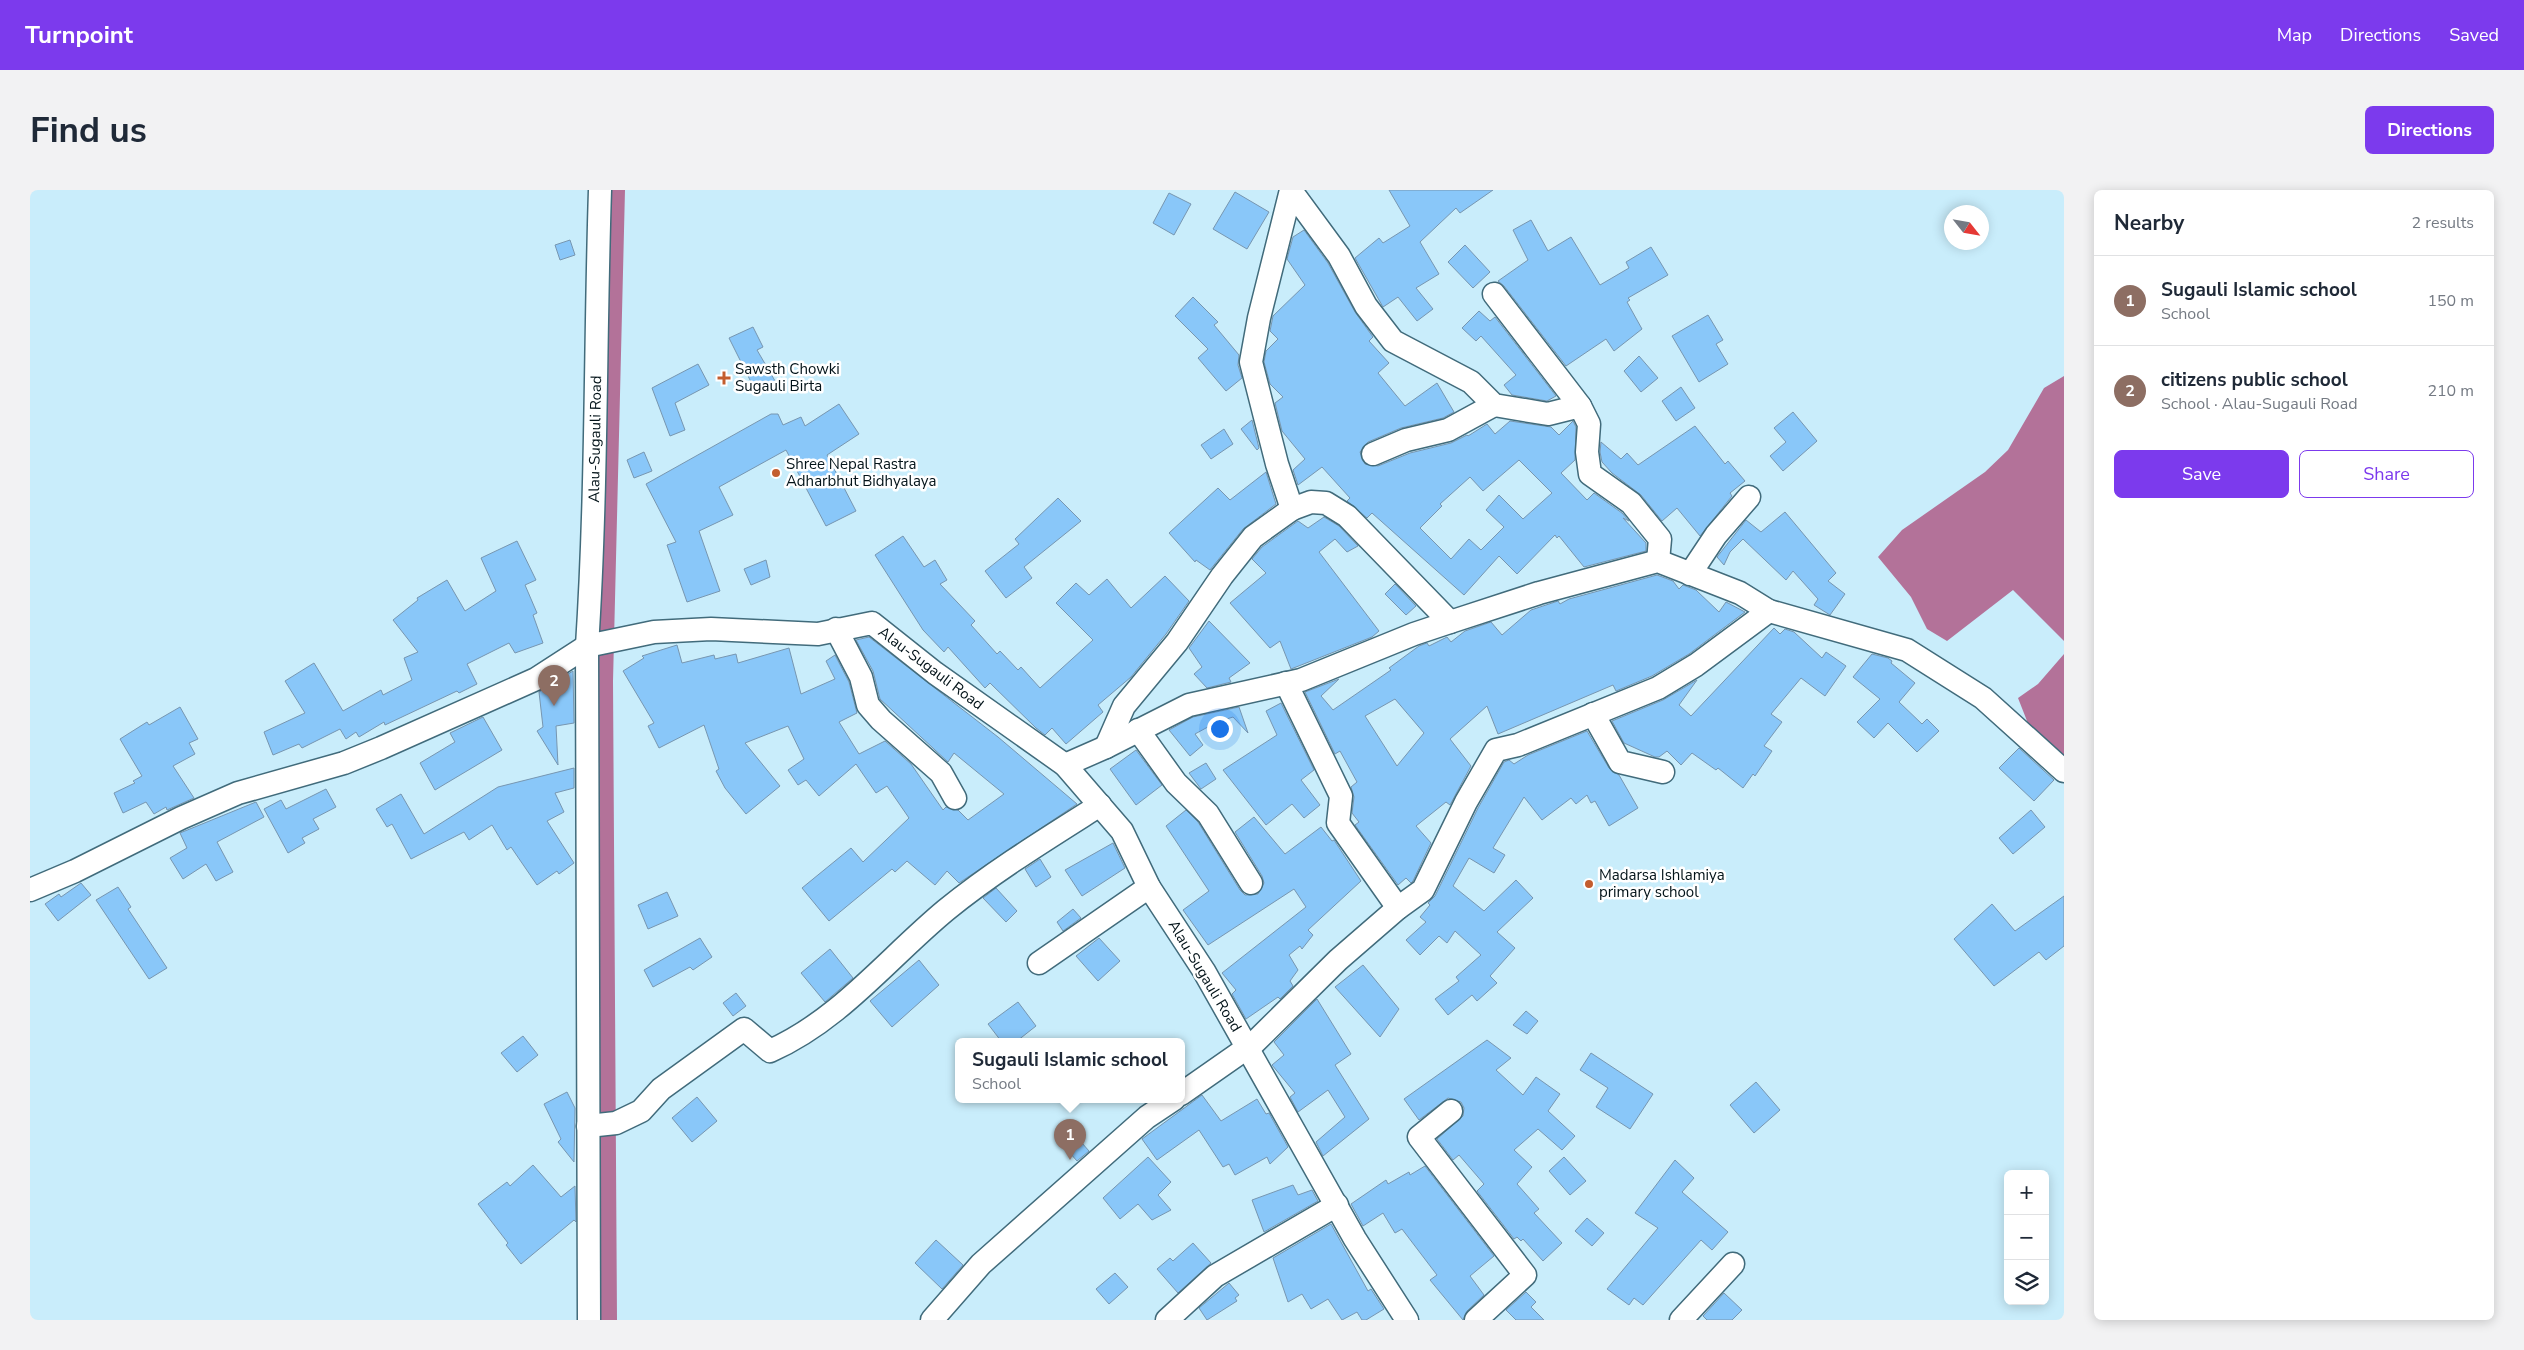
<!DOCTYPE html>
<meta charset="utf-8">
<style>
body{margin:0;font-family:"Nunito Sans",sans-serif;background:#f2f2f3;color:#1f2937}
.controls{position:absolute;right:15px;bottom:15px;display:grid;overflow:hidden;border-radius:8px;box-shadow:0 2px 12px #0003}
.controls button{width:45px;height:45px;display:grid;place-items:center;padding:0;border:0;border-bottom:1px solid #e0e1e3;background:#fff;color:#1f2937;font:25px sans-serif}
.compass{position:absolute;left:1914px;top:15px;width:45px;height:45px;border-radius:50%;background:#fff;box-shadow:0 2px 12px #0003;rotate:121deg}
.you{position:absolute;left:1189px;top:538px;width:18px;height:18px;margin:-12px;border:4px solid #fff;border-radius:50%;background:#1a73e8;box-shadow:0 0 0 8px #1a73e833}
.badge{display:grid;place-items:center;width:32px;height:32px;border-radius:50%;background:#7c3aed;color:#fff;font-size:16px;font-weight:700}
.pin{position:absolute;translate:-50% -41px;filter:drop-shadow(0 1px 2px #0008)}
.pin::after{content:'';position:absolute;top:26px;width:18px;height:15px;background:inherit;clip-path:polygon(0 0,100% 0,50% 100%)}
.popup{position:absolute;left:925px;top:848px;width:230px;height:65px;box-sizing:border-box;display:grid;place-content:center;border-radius:8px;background:#fff;filter:drop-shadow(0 1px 4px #0005);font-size:16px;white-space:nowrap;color:#747a83}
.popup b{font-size:19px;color:#1f2937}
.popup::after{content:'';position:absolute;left:50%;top:100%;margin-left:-10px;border:10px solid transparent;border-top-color:#fff}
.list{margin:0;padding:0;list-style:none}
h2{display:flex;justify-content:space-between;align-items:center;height:65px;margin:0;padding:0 20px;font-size:21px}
h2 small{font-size:16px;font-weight:400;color:#747a83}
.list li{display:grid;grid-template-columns:32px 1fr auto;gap:15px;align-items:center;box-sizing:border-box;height:90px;padding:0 20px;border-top:1px solid #e0e1e3}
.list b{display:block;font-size:19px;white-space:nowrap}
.list p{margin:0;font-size:16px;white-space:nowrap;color:#747a83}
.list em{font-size:16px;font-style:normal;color:#747a83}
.actions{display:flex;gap:10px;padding:15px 20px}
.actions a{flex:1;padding:11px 0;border:1px solid #7c3aed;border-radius:8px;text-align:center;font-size:18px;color:#7c3aed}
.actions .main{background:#7c3aed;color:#fff}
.icon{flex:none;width:28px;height:28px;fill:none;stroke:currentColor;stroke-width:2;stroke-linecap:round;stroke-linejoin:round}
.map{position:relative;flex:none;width:2034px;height:1130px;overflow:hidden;border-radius:8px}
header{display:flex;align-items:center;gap:30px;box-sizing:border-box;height:70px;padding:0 25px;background:#7c3aed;color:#fff}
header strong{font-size:24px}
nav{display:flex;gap:28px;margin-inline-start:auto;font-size:18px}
.intro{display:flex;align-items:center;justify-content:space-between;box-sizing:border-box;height:120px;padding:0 30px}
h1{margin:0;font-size:35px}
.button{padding:12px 22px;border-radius:8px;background:#7c3aed;color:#fff;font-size:18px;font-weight:700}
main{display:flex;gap:30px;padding:0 30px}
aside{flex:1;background:#fff;border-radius:8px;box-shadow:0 2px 12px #0003}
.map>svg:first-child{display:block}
.water{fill:#b37299}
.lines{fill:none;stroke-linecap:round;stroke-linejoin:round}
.canal{stroke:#b37299;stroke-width:22}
.building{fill:#89c7f9;stroke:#7796b0;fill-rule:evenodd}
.minor-casing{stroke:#416b7b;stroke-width:25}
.minor{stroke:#fff;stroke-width:22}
.poi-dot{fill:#c35d2e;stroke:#fff;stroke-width:2}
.labels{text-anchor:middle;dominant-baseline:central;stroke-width:5;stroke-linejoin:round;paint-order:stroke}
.poi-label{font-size:15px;fill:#021218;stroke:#fff;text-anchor:start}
.street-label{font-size:15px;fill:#021218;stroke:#fff}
</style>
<header>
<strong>Turnpoint</strong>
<nav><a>Map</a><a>Directions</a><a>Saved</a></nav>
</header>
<div class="intro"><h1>Find us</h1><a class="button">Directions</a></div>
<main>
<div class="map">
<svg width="2034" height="1130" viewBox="0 0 2034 1130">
<rect width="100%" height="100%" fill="#c9edfb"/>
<!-- water -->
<g class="water">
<polygon points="2034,186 2034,451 1983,400 1917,451 1897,439 1881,407 1848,367 1872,340 1955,282 1978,260 2014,198"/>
<polygon points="2034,464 2034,565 1999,536 1988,508 2008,494"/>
</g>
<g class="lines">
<!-- canal -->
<polyline class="canal" points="576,1130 572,491 584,0"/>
</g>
<!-- building -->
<g class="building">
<polygon points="1359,0 1463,0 1430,23 1426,18 1390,52 1409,84 1386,98 1403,119 1387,131 1368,107 1353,117 1325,68 1349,48 1353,53 1380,36"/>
<polygon points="1205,2 1239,22 1217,59 1183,39"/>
<polygon points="1139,3 1161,14 1144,45 1123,33"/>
<polygon points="1501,30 1518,61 1541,47 1570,95 1599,78 1596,72 1621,57 1638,85 1598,108 1600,110 1597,112 1612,139 1584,161 1576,149 1536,176 1474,96 1468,91 1498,70 1483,40"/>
<path d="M1274,40L1298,73L1325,122L1343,147L1339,151L1359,173L1348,183L1375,216L1407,193L1424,222L1413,228L1371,238L1338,252L1330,262L1335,274L1348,276L1380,263L1421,253L1437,245L1438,246L1457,234L1465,244L1480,231L1521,237L1529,245L1543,231L1546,237L1545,270L1531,283L1557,310L1564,303L1592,323L1599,331L1593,328L1616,353V361L1554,377L1529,346L1527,348L1525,345L1487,384L1469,366L1434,405L1342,323L1337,328L1317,311L1320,308L1292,277L1268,295L1263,280L1275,269L1252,241L1245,213L1253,207L1240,194L1234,172L1236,161L1248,149L1240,141L1243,126L1275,95L1257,69L1263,47ZM1489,270L1522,303L1493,329L1469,305L1456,320L1474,337L1451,360L1439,349L1421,369L1390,338L1412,316L1410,314L1440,287L1453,301Z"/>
<polygon points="540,50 545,65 530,70 525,55"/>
<polygon points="1435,55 1460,82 1443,98 1418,72"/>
<polygon points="1163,107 1188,132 1184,135 1209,165 1208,175 1212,188 1196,201 1168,168 1178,159 1145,126"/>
<polygon points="1449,121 1460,131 1465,127 1526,206 1517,211 1482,205 1474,195 1486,185 1451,146 1446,151 1432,138"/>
<polygon points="1678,125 1693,150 1686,154 1698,174 1669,192 1642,146"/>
<polygon points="723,137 733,157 727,160 748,196 727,204 699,148"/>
<polygon points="1609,166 1628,188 1611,202 1594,181"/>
<polygon points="668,174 679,195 645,213 655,240 640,246 622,198"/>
<polygon points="1651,197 1665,218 1646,231 1632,211"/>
<polygon points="809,214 829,244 797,265 826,321 796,336 756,260 689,297 703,325 669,341 690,401 657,412 637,355 646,352 616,294 741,224 748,224 753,235 771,227 775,236"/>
<polygon points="1763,222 1787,251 1753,281 1740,266 1756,252 1744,238"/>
<polygon points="1222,230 1229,258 1227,260 1211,239"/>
<polygon points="1665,236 1695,274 1698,271 1715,291 1700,303 1702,306 1670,346 1647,318 1632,331 1611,305 1582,283 1572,272 1570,262 1571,252 1591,269 1597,263 1608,275"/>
<polygon points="1194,239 1203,254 1181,269 1171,255"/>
<polygon points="614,262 622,281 604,288 597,270"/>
<polygon points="1236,282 1246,314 1213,339 1180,380 1166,370 1165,372 1139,343 1188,298 1200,310"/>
<polygon points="1028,308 1051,331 994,377 1002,388 976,408 955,381 989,354 985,349"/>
<polygon points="1755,322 1806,383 1798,391 1815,404 1800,425 1784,415 1788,409 1763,381 1756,390 1713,349 1700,362 1694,375 1687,367 1716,330 1731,342"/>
<polygon points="1294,327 1309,336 1328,356 1317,362 1305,349 1289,362 1349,441 1342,447 1261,479 1250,451 1240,458 1200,413 1236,383 1222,369 1232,357 1268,331 1278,338"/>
<polygon points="873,346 894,377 905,370 917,390 910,394 945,431 941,435 967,464 970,461 988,480 991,477 1010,498 1063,450 1026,413 1046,393 1059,405 1077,389 1101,418 1135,386 1159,411 1136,444 1101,487 1068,515 1073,522 1036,554 1022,538 1015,545 1006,538 960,493 955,498 918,457 914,462 893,440 845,365"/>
<polygon points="487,351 506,390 495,395 507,423 503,425 513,453 485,463 479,453 437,474 447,494 429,503 427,501 355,535 354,532 329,547 326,542 316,549 310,539 272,558 269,554 243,565 234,542 275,523 255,491 284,473 313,521 351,500 353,505 382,490 374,468 388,462 363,430 388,410 387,408 417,390 435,421 466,401 451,368"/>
<polygon points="736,370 740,387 721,395 714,379"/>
<path d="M1627,385L1643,391L1649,399L1653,395L1666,400L1689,422L1696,412L1715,422L1659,464L1622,486L1586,501L1583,495L1468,544L1457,516L1420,549L1441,576L1420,615L1416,612L1386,636L1401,653L1383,691L1381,693L1376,688L1368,695L1325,635L1329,632L1322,623L1324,607L1321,597L1327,592L1310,561L1305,564L1275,502L1309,489L1291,506L1303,520L1361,480L1359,478L1389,456L1397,453L1399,456L1417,447L1421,452L1435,441L1461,432L1472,445L1501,420L1528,411L1530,414L1539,409ZM1365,509L1394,543L1367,576L1335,526Z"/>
<polygon points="1365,394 1386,416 1376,425 1355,404"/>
<polygon points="1179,431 1220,473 1199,488 1201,492 1177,498 1164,484 1172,477 1159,458"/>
<polygon points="1744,438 1750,444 1755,439 1764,442 1792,468 1796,462 1816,476 1795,506 1771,488 1741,524 1752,532 1734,556 1742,561 1725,586 1723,584 1713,598 1688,578 1686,580 1662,563 1651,575 1637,561 1629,567 1625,567 1594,553 1582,531 1633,510 1667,490 1649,515 1661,526"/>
<polygon points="839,447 968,547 1047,614 929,693 917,681 905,695 877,671 865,682 862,679 799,731 772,698 821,658 833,672 879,628 857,596 846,603 826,574 789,606 776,590 768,595 758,580 774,569 758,536 715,553 750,596 716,624 695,598 686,581 689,579 674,535 629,558 618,536 624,533 593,481 614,468 612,466 647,455 652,473 684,465 685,469 706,464 708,473 759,458 771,504 805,489 796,471 805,465 819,492 827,523 809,532 829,564 855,551 881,574 913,620 916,617 928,620 938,630 974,604 924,563 918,572 850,509 843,481 826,450"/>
<polygon points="1842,464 1858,468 1862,471 1861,473 1885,493 1869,512 1892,534 1897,529 1909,541 1887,562 1858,533 1844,548 1827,532 1850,509 1823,487"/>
<polygon points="543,481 544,533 526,536 528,575 507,541 513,537 509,502"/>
<polygon points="1251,513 1284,580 1271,590 1290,615 1274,628 1262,614 1236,635 1193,580 1247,545 1236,521"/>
<polygon points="150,517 168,549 159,553 165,564 143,576 164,608 137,620 136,617 124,624 116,612 93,623 84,603 105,593 103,591 112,586 90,549 117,532 119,535"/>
<polygon points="1209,517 1218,543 1203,527 1187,532 1165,544 1173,555 1160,566 1139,540 1163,527"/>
<polygon points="453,527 472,560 405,600 390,573 425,552 420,543"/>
<polygon points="1557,541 1579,578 1589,585 1608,618 1579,636 1565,611 1561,613 1557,605 1546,614 1541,608 1512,630 1494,607 1463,658 1475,665 1464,683 1439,668 1423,696 1454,721 1486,690 1503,708 1467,742 1485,758 1460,786 1467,793 1447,811 1442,805 1418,825 1405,809 1429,791 1426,787 1451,765 1425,741 1417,753 1409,746 1390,765 1376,750 1396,732 1390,727 1400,715 1398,713 1405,706 1448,618 1474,572 1479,570 1484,574 1498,565"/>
<polygon points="1989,558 2024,590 2004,611 1969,578"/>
<polygon points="1106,560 1132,595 1106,615 1080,579"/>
<polygon points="1176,573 1186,589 1171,599 1159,583"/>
<polygon points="544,578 544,598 525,603 534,622 517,631 544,673 529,684 527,681 507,695 481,657 477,660 462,635 439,650 434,642 381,669 362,634 357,637 346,619 371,604 394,644 468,597"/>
<polygon points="296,599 306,617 283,629 289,639 272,648 275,653 258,663 234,619 251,610 256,619"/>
<polygon points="226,612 234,627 187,652 203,682 186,691 176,674 153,689 140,668 157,658 150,643"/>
<polygon points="1156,620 1168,632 1210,700 1215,705 1228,704 1234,693 1232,686 1205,642 1224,627 1255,664 1291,637 1302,651 1304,650 1331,691 1278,740 1283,745 1272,759 1270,756 1259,765 1268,780 1260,791 1263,796 1250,809 1248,807 1216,829 1202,804 1206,800 1192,783 1276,717 1264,699 1178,755 1153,720 1179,701 1136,636"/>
<polygon points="2001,620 2015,637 1983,664 1969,648"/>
<polygon points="1083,653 1095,678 1052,706 1035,680"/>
<polygon points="1010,669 1021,687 1006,697 995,679"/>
<polygon points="51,693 61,705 28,731 15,714 29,704 31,707"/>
<polygon points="88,697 101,717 98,719 137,778 119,789 66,710"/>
<polygon points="966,698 987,721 976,732 953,708"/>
<polygon points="637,702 648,726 618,739 608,715"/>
<polygon points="2034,706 2034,756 2016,770 2009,762 1964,796 1924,749 1962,714 1985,741"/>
<polygon points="1043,719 1051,728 1033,741 1027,732"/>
<polygon points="670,748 682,767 663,780 660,777 623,797 614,780"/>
<polygon points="1069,748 1090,771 1068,791 1046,766"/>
<polygon points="800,759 823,788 795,812 771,783"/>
<polygon points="889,770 909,795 862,837 840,811"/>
<polygon points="1333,775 1369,819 1350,847 1305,797"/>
<polygon points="706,803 716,816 703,826 693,813"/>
<polygon points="1287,809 1321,864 1305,875 1339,929 1293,966 1286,952 1315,927 1298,900 1268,922 1260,907 1265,903 1242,875 1254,865 1244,852"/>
<polygon points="988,812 1006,836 987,851 971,851 958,834"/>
<polygon points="1496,821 1508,831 1497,844 1483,835"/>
<polygon points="493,846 508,865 487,882 471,863"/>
<polygon points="1457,850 1481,868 1466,880 1493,905 1506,887 1530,904 1518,921 1545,946 1532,960 1508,939 1484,960 1502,977 1487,994 1509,1019 1504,1023 1532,1053 1513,1071 1493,1049 1491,1051 1487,1047 1484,1049 1447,1001 1454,994 1429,965 1423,970 1407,949 1433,926 1434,918 1431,912 1418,908 1389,930 1374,909"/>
<polygon points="1561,863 1623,904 1600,939 1566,917 1578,898 1550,880"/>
<polygon points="1726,892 1750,920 1724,943 1700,915"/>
<polygon points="537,902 545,918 544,972 528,952 531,949 514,914"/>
<polygon points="1172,905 1191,931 1227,909 1236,924 1239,923 1258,957 1240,974 1237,967 1205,985 1199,974 1193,977 1169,940 1127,970 1112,949"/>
<polygon points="667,907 687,931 662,952 642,928"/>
<polygon points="1037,936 1059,961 1047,971 1025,946"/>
<polygon points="1118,967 1141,992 1128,1005 1141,1020 1122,1030 1108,1014 1090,1029 1073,1008"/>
<polygon points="1534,967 1556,991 1540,1005 1519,981"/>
<polygon points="1645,970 1664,988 1652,1002 1698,1042 1682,1060 1671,1050 1613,1115 1604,1108 1599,1115 1577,1099 1628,1038 1605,1023"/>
<polygon points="503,975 531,1007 545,996 546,1032 544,1030 491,1074 476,1055 478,1053 448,1014 477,992 480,996"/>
<polygon points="1395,976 1464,1066 1440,1086 1454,1105 1437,1121 1433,1130 1400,1090 1407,1085 1372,1039 1365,1043 1353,1023 1333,1036 1321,1014 1356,990 1358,994 1379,982 1380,985"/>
<polygon points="1263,995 1268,1005 1282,1000 1288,1011 1234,1042 1222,1010"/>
<polygon points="1557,1028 1574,1043 1562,1056 1545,1041"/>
<polygon points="1301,1034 1338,1101 1341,1099 1354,1119 1336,1130 1332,1130 1327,1122 1312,1130 1298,1109 1281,1119 1272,1104 1258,1112 1243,1068"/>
<polygon points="906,1050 933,1075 912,1099 885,1073"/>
<polygon points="1163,1053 1181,1073 1148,1103 1127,1079 1140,1068 1143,1071"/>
<polygon points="1085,1083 1098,1097 1079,1114 1066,1099"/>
<polygon points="1199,1093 1209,1105 1205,1108 1207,1111 1177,1130 1169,1118"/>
<polygon points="1496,1102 1506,1112 1501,1117 1514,1130 1486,1130 1476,1120"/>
<polygon points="1694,1103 1712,1120 1702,1130 1677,1130 1673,1126"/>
</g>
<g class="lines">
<defs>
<g id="minor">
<path d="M570,0C565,152 567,304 557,456L624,442L681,439L788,444L842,433L905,483L1035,575L1092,641L1119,697L1174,781L1325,1049L1377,1130"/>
<polyline points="1261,0 1229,128 1221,172 1247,274 1262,319"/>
<polyline points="1262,2 1309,66 1336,116 1363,151 1441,192 1464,215 1518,224 1550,216 1559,234 1557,262 1560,284 1601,313 1630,349 1628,371"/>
<polyline points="1464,104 1550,216"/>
<polyline points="1343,264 1376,250 1418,240 1464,215"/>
<polyline points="1660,384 1686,345 1719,307"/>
<polyline points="806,439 831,487 838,515 851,530 911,583 925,608"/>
<polyline points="557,456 559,1130"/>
<polyline points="1256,493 1311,606 1308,633 1368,718"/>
<polyline points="1563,524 1590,572 1633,582"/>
<polyline points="1108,540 1146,593 1178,624 1221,693"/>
<polyline points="1076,557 1094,516 1147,452 1192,386 1223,347 1262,319 1281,312 1296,313 1317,326 1420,432"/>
<polyline points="1035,575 1076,557 1159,515 1271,490 1384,444 1420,432 1509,403 1628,371 1710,403 1739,421 1877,460 1953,508 2034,581"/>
<polyline points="0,700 45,681 151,628 208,603 314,573 351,558 506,489 557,456"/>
<polyline points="1009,773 1119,697"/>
<polyline points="1151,904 1224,853 1308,770 1368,718 1393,700 1436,612 1466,560 1488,555 1628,498 1666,475 1739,421"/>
<polyline points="1421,921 1389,947 1495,1085 1446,1130"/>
<path d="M558,936L586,933L611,921L631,899L714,839L740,861C810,830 858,768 916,720C964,681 1018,648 1070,615"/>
<polyline points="902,1130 951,1074 1117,927 1144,909"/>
<polyline points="1137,1130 1185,1086 1307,1015"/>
<polyline points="1651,1130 1703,1074"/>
</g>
</defs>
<!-- minor casing -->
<use href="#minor" class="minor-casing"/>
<!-- minor -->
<use href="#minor" class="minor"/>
</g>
<!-- markers -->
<g class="poi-dot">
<path d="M691.5 180.5h5v5h5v5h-5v5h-5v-5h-5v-5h5z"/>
<circle cx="746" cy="283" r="5"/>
<circle cx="1559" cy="694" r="5"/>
</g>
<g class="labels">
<!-- poi labels -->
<g class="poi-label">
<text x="705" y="179">Sawsth Chowki<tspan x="705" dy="17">Sugauli Birta</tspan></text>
<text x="756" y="274">Shree Nepal Rastra<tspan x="756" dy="17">Adharbhut Bidhyalaya</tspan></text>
<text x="1569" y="685">Madarsa Ishlamiya<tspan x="1569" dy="17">primary school</tspan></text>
</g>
<!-- street labels -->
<g class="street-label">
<text transform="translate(565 249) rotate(-89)">Alau-Sugauli Road</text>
<text transform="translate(901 478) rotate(37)">Alau-Sugauli Road</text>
<text transform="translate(1175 786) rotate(59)">Alau-Sugauli Road</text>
</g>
</g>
</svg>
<div class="controls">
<button>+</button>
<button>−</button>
<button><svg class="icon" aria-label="layers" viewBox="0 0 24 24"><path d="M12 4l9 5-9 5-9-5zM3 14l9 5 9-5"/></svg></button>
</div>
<svg class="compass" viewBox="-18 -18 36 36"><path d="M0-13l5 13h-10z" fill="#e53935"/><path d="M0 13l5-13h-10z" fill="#747a83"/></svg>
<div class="you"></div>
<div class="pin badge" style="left:1040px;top:970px;background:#8d6e63">1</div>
<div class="popup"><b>Sugauli Islamic school</b>School</div>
<div class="pin badge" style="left:524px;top:516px;background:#8d6e63">2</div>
</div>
<aside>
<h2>Nearby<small>2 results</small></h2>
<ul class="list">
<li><span class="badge" style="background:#8d6e63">1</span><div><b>Sugauli Islamic school</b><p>School</p></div><em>150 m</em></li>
<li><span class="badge" style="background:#8d6e63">2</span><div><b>citizens public school</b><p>School · Alau-Sugauli Road</p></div><em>210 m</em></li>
</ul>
<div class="actions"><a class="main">Save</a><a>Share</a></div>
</aside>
</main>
